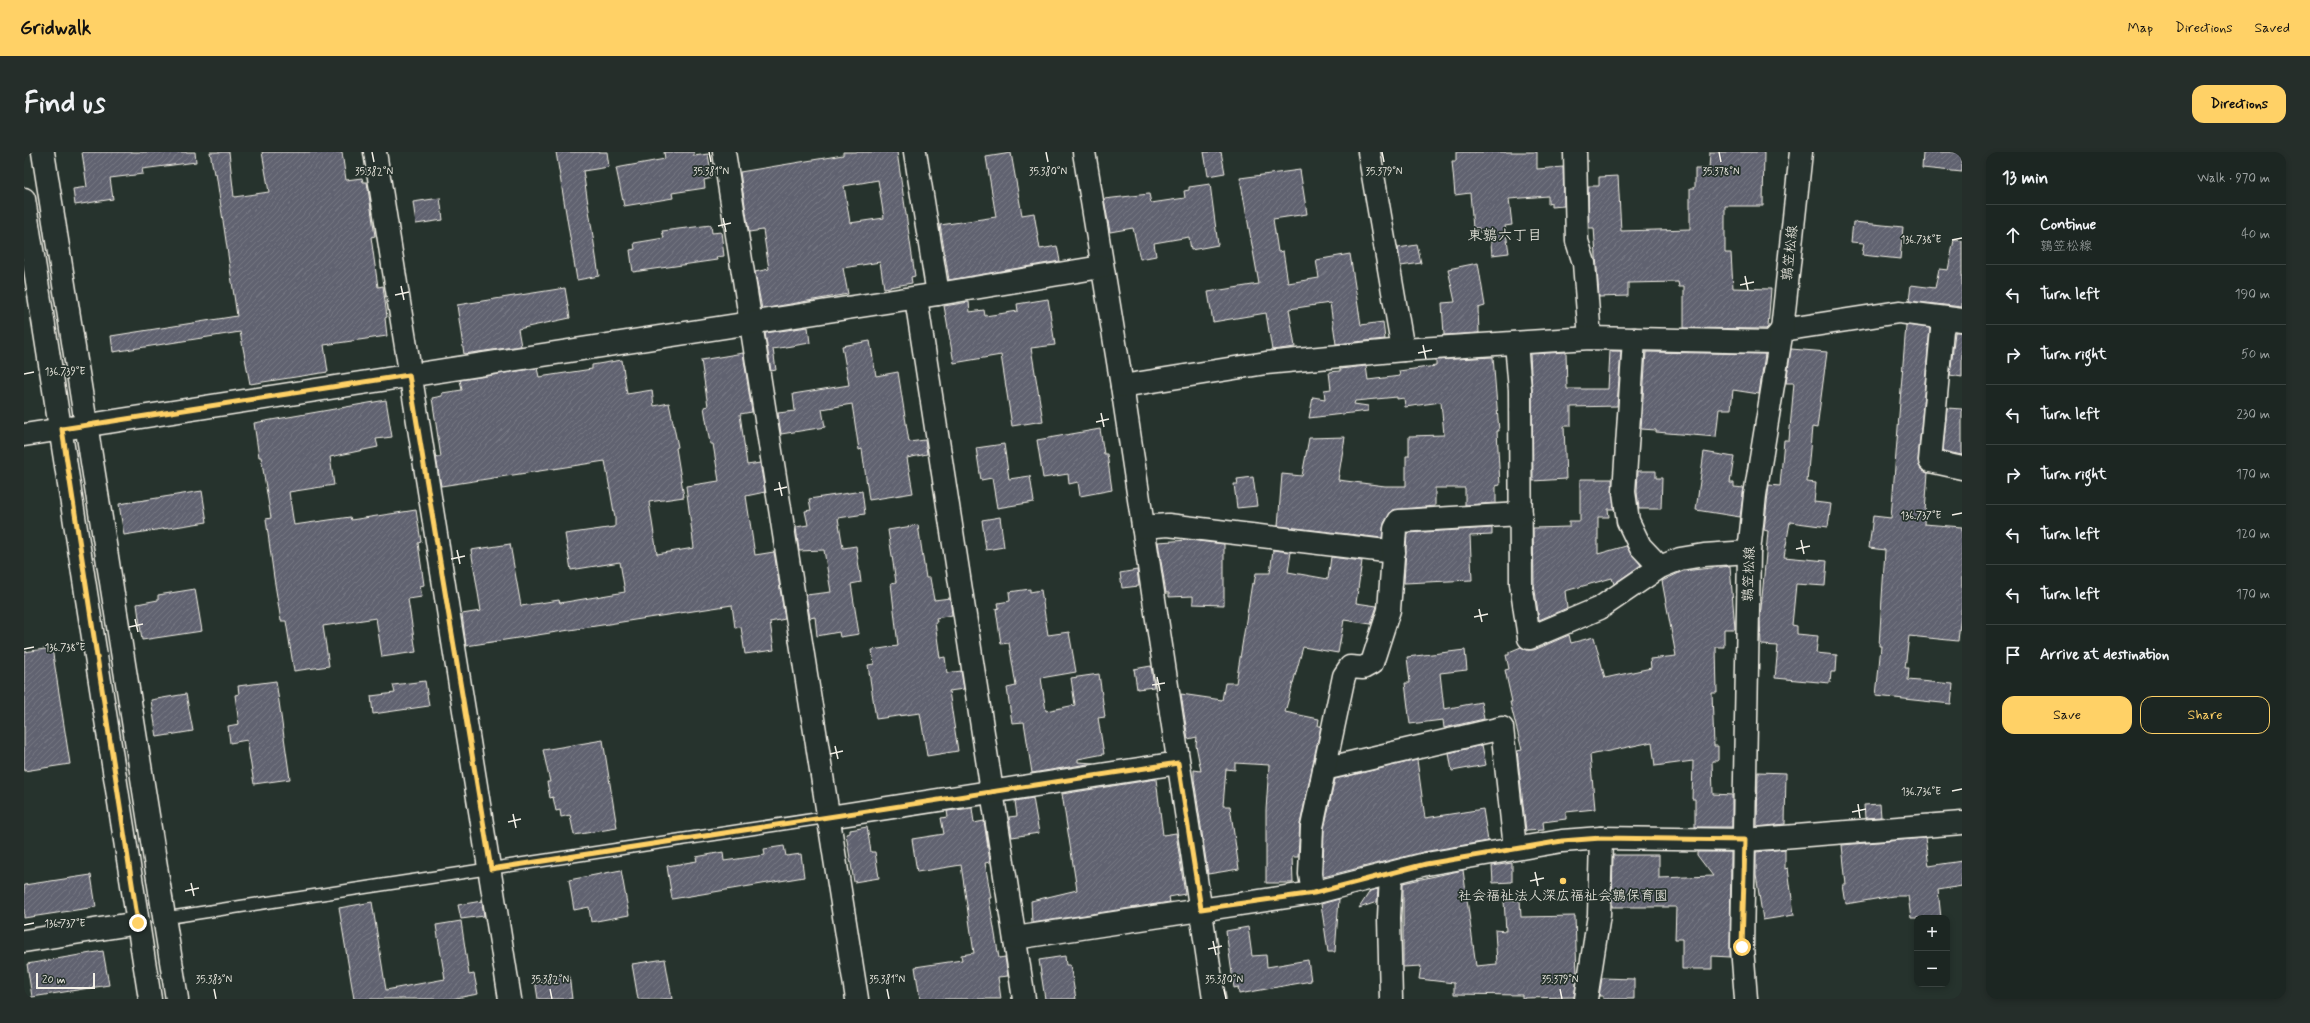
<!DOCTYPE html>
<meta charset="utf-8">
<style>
body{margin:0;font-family:Mynerve,"Klee One",sans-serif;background:#252e2a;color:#f1f3f6}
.controls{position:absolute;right:12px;bottom:12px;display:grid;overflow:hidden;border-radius:8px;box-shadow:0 2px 6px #0003}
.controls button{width:36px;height:36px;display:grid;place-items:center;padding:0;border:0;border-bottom:1px solid #3a4340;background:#1c2622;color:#f1f3f6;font:20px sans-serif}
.scale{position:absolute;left:12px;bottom:10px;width:59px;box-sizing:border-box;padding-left:4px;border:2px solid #f4f1e8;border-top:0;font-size:11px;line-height:14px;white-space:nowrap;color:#f4f1e8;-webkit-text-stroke:3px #26332d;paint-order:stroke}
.stop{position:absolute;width:12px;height:12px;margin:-9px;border:3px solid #ffd166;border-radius:50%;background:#fff}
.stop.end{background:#ffd166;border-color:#fff;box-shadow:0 1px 4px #0008}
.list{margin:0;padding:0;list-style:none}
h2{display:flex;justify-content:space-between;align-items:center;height:52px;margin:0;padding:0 16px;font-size:17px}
h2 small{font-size:13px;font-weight:400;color:#a0a5a5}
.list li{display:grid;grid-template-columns:26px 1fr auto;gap:12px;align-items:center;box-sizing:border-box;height:60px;padding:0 16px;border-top:1px solid #3a4340}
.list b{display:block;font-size:15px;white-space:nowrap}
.list p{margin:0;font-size:13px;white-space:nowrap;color:#a0a5a5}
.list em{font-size:13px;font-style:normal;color:#a0a5a5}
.actions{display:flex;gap:8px;padding:12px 16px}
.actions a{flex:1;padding:9px 0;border:1px solid #ffd166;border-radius:12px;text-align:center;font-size:14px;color:#ffd166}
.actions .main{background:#ffd166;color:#111}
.icon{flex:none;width:22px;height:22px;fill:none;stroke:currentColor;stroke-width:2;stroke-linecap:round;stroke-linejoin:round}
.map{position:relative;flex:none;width:1938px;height:847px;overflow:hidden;border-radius:12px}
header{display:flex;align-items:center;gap:24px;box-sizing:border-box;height:56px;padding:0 20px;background:#ffd166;color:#111}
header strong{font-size:19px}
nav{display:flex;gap:22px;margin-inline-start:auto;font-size:14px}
.intro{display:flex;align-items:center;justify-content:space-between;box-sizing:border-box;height:96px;padding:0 24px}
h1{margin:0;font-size:28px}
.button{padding:10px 18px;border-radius:12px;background:#ffd166;color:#111;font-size:14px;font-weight:700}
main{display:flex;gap:24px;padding:0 24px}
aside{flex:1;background:#1c2622;border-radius:12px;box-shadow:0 2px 6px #0003}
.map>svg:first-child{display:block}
.building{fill:url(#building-hatch);stroke:#f4f1e8;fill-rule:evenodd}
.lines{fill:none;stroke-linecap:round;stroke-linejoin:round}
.lane-casing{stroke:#f4f1e8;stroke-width:14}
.street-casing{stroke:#f4f1e8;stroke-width:25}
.secondary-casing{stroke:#f4f1e8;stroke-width:25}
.lane{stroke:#26332d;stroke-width:11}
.street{stroke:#26332d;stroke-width:22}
.secondary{stroke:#26332d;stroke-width:22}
.route{stroke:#ffd166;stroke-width:5}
.ticks{fill:none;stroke:#f4f1e8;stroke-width:1.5}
.poi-dot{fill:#ffd166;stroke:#26332d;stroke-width:1.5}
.labels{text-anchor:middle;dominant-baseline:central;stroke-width:3.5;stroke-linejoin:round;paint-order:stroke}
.street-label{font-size:14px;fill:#f4f1e8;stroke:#26332d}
.poi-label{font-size:14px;fill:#f4f1e8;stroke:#26332d}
.neighbourhood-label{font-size:15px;fill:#f4f1e8;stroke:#26332d}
.ticks-label{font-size:10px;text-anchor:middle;fill:#f4f1e8;stroke:#26332d;stroke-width:3.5;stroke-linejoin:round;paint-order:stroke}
</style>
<header>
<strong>Gridwalk</strong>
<nav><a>Map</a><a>Directions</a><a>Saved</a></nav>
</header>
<div class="intro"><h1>Find us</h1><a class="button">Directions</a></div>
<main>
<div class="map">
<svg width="1938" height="847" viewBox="0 0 1938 847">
<defs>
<pattern id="building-hatch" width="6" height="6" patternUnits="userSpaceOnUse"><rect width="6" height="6" fill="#60626f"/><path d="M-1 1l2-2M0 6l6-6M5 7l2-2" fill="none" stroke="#777984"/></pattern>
</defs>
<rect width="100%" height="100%" fill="#26332d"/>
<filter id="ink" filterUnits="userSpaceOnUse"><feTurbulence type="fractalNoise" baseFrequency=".025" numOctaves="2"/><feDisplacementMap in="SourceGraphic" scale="8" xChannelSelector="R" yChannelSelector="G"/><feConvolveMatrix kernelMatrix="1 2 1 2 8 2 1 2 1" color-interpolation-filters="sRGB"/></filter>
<g filter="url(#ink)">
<!-- building -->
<g class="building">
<polygon points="58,0 171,0 172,10 118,17 119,22 86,26 89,47 51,53 49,37 63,35"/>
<polygon points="186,0 205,0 210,45 245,40 238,0 318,0 322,28 338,26 339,30 343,30 351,84 347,85 354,135 359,134 363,165 361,166 363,184 300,193 304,220 226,232 216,180 89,200 87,184 213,164 192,21 190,22"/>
<polygon points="532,0 583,0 585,15 559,19 575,124 553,128"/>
<polygon points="640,0 670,0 670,4 684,2 688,26 680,28 681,36 648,41 649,46 600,54 592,16 641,7"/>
<path d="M819,0H873L891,124L887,125L888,131L860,136L856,110L819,116L824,142L738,157L731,120L745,117L739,78L725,80L716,20L819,3ZM854,28L860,66L826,71L820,34Z"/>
<polygon points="1180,0 1197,0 1201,21 1184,24"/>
<polygon points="1432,0 1513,0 1513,17 1539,15 1540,54 1527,55 1527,51 1524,52 1524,44 1485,47 1488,73 1481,74 1485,101 1468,103 1466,79 1455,80 1455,76 1449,76 1446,41 1431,43 1428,9 1432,9"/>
<polygon points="1686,0 1740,0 1739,54 1701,54 1701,101 1707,101 1709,136 1747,137 1744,175 1742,177 1660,176 1660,135 1655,135 1654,130 1604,131 1604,144 1575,145 1570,76 1565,76 1564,34 1575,34 1575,25 1594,24 1597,79 1666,77 1666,36 1671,36 1671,17 1685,17"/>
<polygon points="1899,0 1938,0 1938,20 1898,16"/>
<polygon points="987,1 998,63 1010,61 1016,97 1033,94 1036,109 925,128 916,73 972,65 962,5"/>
<polygon points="1276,18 1283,62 1249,67 1254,100 1259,99 1264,131 1295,126 1292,108 1326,102 1337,173 1359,170 1361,187 1312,192 1306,151 1265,157 1271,195 1248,198 1242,161 1189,170 1184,140 1235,132 1216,26"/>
<polygon points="1186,32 1194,93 1167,98 1165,85 1130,91 1132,104 1116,107 1109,76 1086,80 1080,47 1125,42 1127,51 1161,46 1160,39 1165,38 1165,35"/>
<polygon points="416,46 419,68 392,72 389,50"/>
<polygon points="1829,70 1879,75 1876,107 1838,103 1840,91 1827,90"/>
<polygon points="687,73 688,81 697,80 700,104 692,105 693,108 609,120 606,98 611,97 610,91 640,86 638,79"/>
<polygon points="1930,88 1938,89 1938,155 1885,149 1887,133 1911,136 1915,117 1924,118"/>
<polygon points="1393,93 1397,111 1377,114 1374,96"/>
<polygon points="1454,111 1461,154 1454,156 1455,181 1420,183 1418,151 1431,150 1424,117"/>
<polygon points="541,136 546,166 494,177 497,194 440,202 433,153"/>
<polygon points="1024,147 1031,193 1007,196 1019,269 988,274 977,203 930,211 920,154 945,150 946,160 960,158 961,164 994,159 993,152"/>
<polygon points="1882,173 1906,176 1894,308 1898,318 1904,321 1900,372 1938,375 1938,452 1934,489 1885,484 1881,516 1885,516 1884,528 1929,532 1927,552 1852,544 1857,494 1855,494 1861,398 1845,396 1849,364 1867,366"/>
<polygon points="784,175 786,191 749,197 752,218 747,219 741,181"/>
<polygon points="1931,180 1938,180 1938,225 1926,223"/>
<polygon points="846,189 852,224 874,220 885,290 901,288 903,302 883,306 889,341 845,348 838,297 835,298 828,252 798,257 801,275 757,282 754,261 771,259 769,242 825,233 818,194"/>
<polygon points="1767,197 1803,200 1793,276 1788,275 1783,330 1792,331 1790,350 1807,352 1804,375 1766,370 1760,405 1803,409 1801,434 1772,432 1768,473 1773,474 1773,482 1794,484 1792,501 1813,503 1812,520 1807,520 1806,531 1751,526 1754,494 1737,493 1736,468 1744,379 1740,378 1745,333 1756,334 1760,288 1765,288 1770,231 1762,231"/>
<polygon points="1586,199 1597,199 1593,254 1547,255 1547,274 1540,274 1542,327 1509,329 1508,238 1506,202 1542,200 1543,237 1584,237"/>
<polygon points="1622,200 1741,202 1735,242 1709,238 1707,257 1695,257 1692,285 1632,280 1632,278 1617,277"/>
<polygon points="719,201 728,260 716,262 723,313 736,311 741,340 722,344 731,403 750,400 761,467 746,470 750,498 721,502 717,475 711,476 708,453 442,494 438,462 457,459 447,398 486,392 497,454 535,448 536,451 601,440 596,410 547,418 541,382 591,375 591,366 581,309 417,334 412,305 417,305 408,246 418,244 418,241 438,238 436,228 513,216 515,225 568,217 568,213 598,208 603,242 628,238 630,254 645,251 654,295 652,296 660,345 625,350 633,402 670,396 662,334 695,329 689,292 686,292 680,255 684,254 677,208"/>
<polygon points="1469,205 1475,279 1473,279 1476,333 1472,334 1472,351 1441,353 1441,336 1411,336 1411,354 1368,358 1360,371 1358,386 1254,374 1258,322 1278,324 1285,286 1321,285 1314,328 1361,334 1382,334 1382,304 1385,304 1385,284 1420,283 1417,250 1381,255 1380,246 1373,247 1373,245 1331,249 1330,252 1344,254 1344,259 1285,266 1289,245 1301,247 1300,238 1307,237 1305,220 1316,219 1316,217 1342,214 1344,228 1376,224 1375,219 1412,214 1412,208"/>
<polygon points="362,248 368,285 352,287 354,295 306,305 310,333 265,340 270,373 326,365 327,368 392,358 397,390 394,391 400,433 396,434 398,445 384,447 392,500 358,505 352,466 299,474 305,514 270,519 262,469 257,469 250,426 242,367 247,366 237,305 235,305 230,271"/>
<polygon points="1923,256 1938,257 1938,303 1919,299"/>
<polygon points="1076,277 1080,302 1083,302 1088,338 1056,344 1054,330 1045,332 1044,322 1019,326 1013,288"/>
<polygon points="980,292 985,327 1006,324 1010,350 973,356 968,326 957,328 952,296"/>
<polygon points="1680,300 1710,305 1706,331 1710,331 1710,335 1720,336 1716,365 1672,358"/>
<polygon points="1614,319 1632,319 1632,326 1638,326 1637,357 1615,357 1613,340"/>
<polygon points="1229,325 1233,354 1213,356 1210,332 1214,332 1213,327"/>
<polygon points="1556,327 1588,327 1590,357 1584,357 1585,365 1574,365 1574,402 1602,394 1617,413 1590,432 1588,426 1541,439 1543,456 1515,468 1510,431 1509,376 1545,375 1545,369 1556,369"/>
<polygon points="178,339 183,370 100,383 95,352"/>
<polygon points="838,339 841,362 814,366 819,396 832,394 837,430 827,432 835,482 816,485 815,480 793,484 791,465 786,466 782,443 807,440 800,398 775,399 772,375 784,373 781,359 787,358 785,347"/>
<polygon points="976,365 980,395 962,398 958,368"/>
<polygon points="894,373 902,426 906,426 910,448 926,446 928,463 912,466 913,470 911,470 916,506 921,505 923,521 937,519 940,537 925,539 934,599 903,604 896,561 852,567 844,513 850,512 848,498 874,494 867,431 872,430 864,378"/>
<polygon points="1468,376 1468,383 1446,384 1448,428 1380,431 1383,381"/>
<polygon points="1165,388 1200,392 1200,453 1169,452 1169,444 1145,445 1145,441 1142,441 1134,390"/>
<polygon points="1249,398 1267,400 1264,420 1304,427 1307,405 1338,409 1332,451 1353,454 1347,472 1320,468 1314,501 1279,495 1261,560 1295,567 1294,574 1297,574 1276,672 1274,705 1268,705 1269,731 1242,731 1242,658 1245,613 1211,611 1211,618 1202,617 1199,654 1206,654 1215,717 1184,722 1170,627 1170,618 1177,619 1172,593 1173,585 1164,587 1157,542 1198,548 1201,531 1212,531 1228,431 1230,432 1232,421 1246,421"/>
<polygon points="1706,414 1711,477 1700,477 1700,495 1692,495 1693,541 1688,541 1690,594 1694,594 1694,609 1688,609 1689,642 1708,643 1708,675 1671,675 1671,647 1668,647 1669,609 1631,614 1628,590 1566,603 1571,657 1542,660 1542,667 1519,670 1520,678 1502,679 1493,599 1498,598 1486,550 1488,550 1481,518 1485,517 1482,503 1485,503 1485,500 1497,495 1503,498 1510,498 1545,483 1547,491 1570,485 1581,526 1627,516 1626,507 1652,504 1638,429 1659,419"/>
<polygon points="1113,418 1115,434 1098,436 1096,421"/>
<polygon points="171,437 178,479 118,488 113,452 134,448 134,443"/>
<polygon points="1006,437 1006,440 1017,438 1024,483 1045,480 1052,520 1017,526 1022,559 1051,553 1047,526 1075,522 1081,565 1074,566 1080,602 1054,607 1054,610 1070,611 1008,621 1000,570 988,571 983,536 992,534 985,491 977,492 972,457 975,456 974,451 986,449 985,440"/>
<polygon points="28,496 46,612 0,619 0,500"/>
<polygon points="1441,498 1443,518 1416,521 1420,557 1457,550 1460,567 1420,576 1419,568 1386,572 1381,531 1386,531 1383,505"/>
<polygon points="1127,514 1130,535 1113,537 1110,517"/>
<polygon points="252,529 266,627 230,632 223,588 206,591 204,574 215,572 211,543 215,542 214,534"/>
<polygon points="401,529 405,554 349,562 347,544 371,541 369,533"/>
<polygon points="162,542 169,579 133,585 127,548"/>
<polygon points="579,588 593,676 550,683 546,663 537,665 536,658 532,659 529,645 526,646 523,630 526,630 519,598"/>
<polygon points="1458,593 1462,613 1428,619 1425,601"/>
<polygon points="1393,608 1401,666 1459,657 1464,689 1399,700 1299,725 1300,677 1311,627"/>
<polygon points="1734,620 1762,621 1761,672 1733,675"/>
<polygon points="1132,627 1139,683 1152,681 1161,742 1145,745 1146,750 1008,771 1007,749 1053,738 1038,642"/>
<polygon points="1009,646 1015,681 988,685 985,665 993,664 991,649"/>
<polygon points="1856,652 1857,665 1841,666 1840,653"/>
<polygon points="948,656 950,671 960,669 966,710 961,711 967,746 965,746 975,806 981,805 984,824 974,825 977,847 896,847 891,815 938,808 937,803 950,801 937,713 893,720 888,687 920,682 917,666 924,665 923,659"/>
<polygon points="843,675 847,700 851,700 855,726 830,730 822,682 826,681 826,678"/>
<polygon points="1901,686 1905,714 1938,709 1938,734 1914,738 1917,766 1887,766 1884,744 1869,744 1822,752 1819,733 1822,733 1818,693"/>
<polygon points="760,694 762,704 777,702 780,725 648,747 643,714 673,709 672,705 699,700 700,709 741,703 740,697"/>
<polygon points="1761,697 1761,717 1764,716 1770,763 1739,768 1732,723 1732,700"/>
<polygon points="1673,700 1707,700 1706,805 1688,804 1688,817 1658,817 1658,787 1651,787 1652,755 1588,755 1589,703 1635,703 1635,726 1689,724 1673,703"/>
<polygon points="1488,711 1488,730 1469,731 1468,714"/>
<polygon points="597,718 605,763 567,770 565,755 550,758 545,728"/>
<polygon points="1439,718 1452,814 1473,812 1471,778 1482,779 1480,749 1496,748 1497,765 1551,764 1553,826 1550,845 1498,846 1498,843 1430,842 1430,831 1395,827 1397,814 1379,815 1379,731"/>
<polygon points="67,723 72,755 0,766 0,733"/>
<polygon points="1354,737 1353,750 1335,756 1346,739"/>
<polygon points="1315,747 1311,800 1304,800 1297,752"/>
<polygon points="458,749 460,764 437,767 434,753"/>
<polygon points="348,750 362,838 421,827 412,773 437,769 445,823 450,822 454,842 427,847 330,847 315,756"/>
<polygon points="1224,775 1228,804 1242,803 1243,815 1284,808 1287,829 1215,842 1214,835 1210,836 1202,779"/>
<polygon points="79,799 85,833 8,845 3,812"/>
<polygon points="1041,804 1042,813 1046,813 1052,847 1021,847 1015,808"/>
<polygon points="641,807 648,847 614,847 608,812"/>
<polygon points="545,823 548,847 514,847 511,828"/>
<polygon points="1578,826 1610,827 1610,847 1579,847 1579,844 1575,844"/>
</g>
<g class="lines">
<defs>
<polyline id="lane" points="141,766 805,665"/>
<g id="street">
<polyline points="351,0 486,847"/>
<polyline points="700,0 833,847"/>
<polyline points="891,0 914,142"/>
<polyline points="1060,0 1098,234 1190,847"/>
<polyline points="1345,0 1379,198"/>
<polyline points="1551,0 1553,89 1560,111 1566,186"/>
<polyline points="892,146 1000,847"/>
<polyline points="1922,166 1918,178 1906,309 1938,316"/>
<polyline points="1610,187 1600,340 1604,369 1616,394 1636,415"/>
<polyline points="1492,191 1496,238 1497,432 1505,486 1576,456 1636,415 1656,407 1680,403 1725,400"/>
<polyline points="1098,234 1242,211 1379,198 1566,186 1748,190 1758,178 1875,160 1938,168"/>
<polyline points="0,283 914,142 1077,115"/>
<polyline points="1119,375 1144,373 1370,400"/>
<polyline points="1300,617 1478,576 1491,696"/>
<polyline points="805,665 1154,611"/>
<polyline points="1367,722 1365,766 1367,847"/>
<polyline points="1289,741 1286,722 1288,675 1320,524 1326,515 1339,516 1348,511 1365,458 1371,377 1375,369 1497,362"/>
<polyline points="991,786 1289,741 1402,712 1538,689 1577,686 1721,688 1938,671"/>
<polyline points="0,789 114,771"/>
<polyline points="1562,847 1575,763 1577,686"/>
</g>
<g id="secondary">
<polyline points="19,0 153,847"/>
<polyline points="0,47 126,847"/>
<polyline points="1722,847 1718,795 1725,400 1731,343 1758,178 1777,0"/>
</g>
</defs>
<!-- lane casing -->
<use href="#lane" class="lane-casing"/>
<!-- street casing -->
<use href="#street" class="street-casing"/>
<!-- secondary casing -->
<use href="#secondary" class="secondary-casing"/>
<!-- lane -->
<use href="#lane" class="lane"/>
<!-- street -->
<use href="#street" class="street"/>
<!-- secondary -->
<use href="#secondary" class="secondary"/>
</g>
</g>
<g class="lines" filter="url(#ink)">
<!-- route -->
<polyline class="route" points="114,771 38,277 385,223 467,717 1154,611 1177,757 1290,741 1402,712 1538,689 1577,686 1721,688 1718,795"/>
</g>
<!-- ticks -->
<path class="ticks" d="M348,0L350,10M685,0L687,10M1022,0L1024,10M1358,0L1360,10M1695,0L1697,10M699,66L702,80M694,74L707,71M1928,88L1938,86M1721,124L1724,138M1716,133L1730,130M377,134L380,148M371,143L385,140M1399,193L1402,207M1394,201L1408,198M0,222L10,220M1077,261L1080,275M1072,270L1085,267M755,330L758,344M750,338L763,335M1928,363L1938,361M1777,388L1780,402M1772,397L1786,394M433,398L436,412M427,407L441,404M1455,457L1458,470M1450,465L1464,462M111,467L114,480M105,475L119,472M0,497L10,495M1133,525L1136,539M1128,533L1141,531M811,594L814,607M806,602L819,599M1928,639L1938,637M1834,652L1836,666M1828,660L1842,657M489,662L492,676M484,670L497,667M1511,720L1514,734M1506,729L1520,726M167,731L170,744M161,739L175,736M0,773L10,771M1189,789L1192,803M1184,797L1198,794M190,837L192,847M526,837L528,847M863,837L865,847M1200,837L1202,847M1536,837L1538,847"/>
<!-- markers -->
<circle class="poi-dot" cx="1539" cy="729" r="4"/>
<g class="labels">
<!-- street labels -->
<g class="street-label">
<text transform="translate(1766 101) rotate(-84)">鶉笠松線</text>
<text transform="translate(1725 422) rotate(-88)">鶉笠松線</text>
</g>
<!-- poi labels -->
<g class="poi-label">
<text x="1539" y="744">社会福祉法人深広福祉会鶉保育園</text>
</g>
<!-- neighbourhood labels -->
<g class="neighbourhood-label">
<text x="1481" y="84">東鶉六丁目</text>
</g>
</g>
<g class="ticks-label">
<text x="350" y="23">35.382°N</text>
<text x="687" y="23">35.381°N</text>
<text x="1024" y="23">35.380°N</text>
<text x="1360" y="23">35.379°N</text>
<text x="1697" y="23">35.378°N</text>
<text x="1897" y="91">136.738°E</text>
<text x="41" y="223">136.739°E</text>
<text x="1897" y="367">136.737°E</text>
<text x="41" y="499">136.738°E</text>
<text x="1897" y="643">136.736°E</text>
<text x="41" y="775">136.737°E</text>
<text x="190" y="831">35.383°N</text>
<text x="526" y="831">35.382°N</text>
<text x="863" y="831">35.381°N</text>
<text x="1200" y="831">35.380°N</text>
<text x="1536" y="831">35.379°N</text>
</g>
</svg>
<div class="controls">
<button>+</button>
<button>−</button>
</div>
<div class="scale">20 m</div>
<div class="stop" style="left:1718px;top:795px"></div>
<div class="stop end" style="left:114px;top:771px"></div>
</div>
<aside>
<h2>13 min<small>Walk · 970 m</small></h2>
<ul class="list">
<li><svg class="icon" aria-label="ahead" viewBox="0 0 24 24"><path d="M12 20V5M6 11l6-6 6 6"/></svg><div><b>Continue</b><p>鶉笠松線</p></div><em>40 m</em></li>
<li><svg class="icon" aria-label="left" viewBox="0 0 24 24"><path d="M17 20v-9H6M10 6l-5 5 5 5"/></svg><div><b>Turn left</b></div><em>190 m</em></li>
<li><svg class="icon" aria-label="right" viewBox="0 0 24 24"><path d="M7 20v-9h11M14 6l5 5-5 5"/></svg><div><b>Turn right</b></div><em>50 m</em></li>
<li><svg class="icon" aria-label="left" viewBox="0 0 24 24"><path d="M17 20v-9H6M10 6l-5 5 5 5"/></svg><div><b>Turn left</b></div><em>230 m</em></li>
<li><svg class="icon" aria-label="right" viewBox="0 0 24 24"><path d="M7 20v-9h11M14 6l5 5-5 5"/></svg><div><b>Turn right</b></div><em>170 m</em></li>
<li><svg class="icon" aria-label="left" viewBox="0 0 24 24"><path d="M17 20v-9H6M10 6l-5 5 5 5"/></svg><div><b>Turn left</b></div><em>120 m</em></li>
<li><svg class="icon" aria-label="left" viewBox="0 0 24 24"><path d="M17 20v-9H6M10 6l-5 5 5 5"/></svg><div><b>Turn left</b></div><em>170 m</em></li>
<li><svg class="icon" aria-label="arrive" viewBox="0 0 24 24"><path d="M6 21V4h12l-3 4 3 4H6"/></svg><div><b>Arrive at destination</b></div></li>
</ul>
<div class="actions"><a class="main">Save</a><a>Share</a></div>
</aside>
</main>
